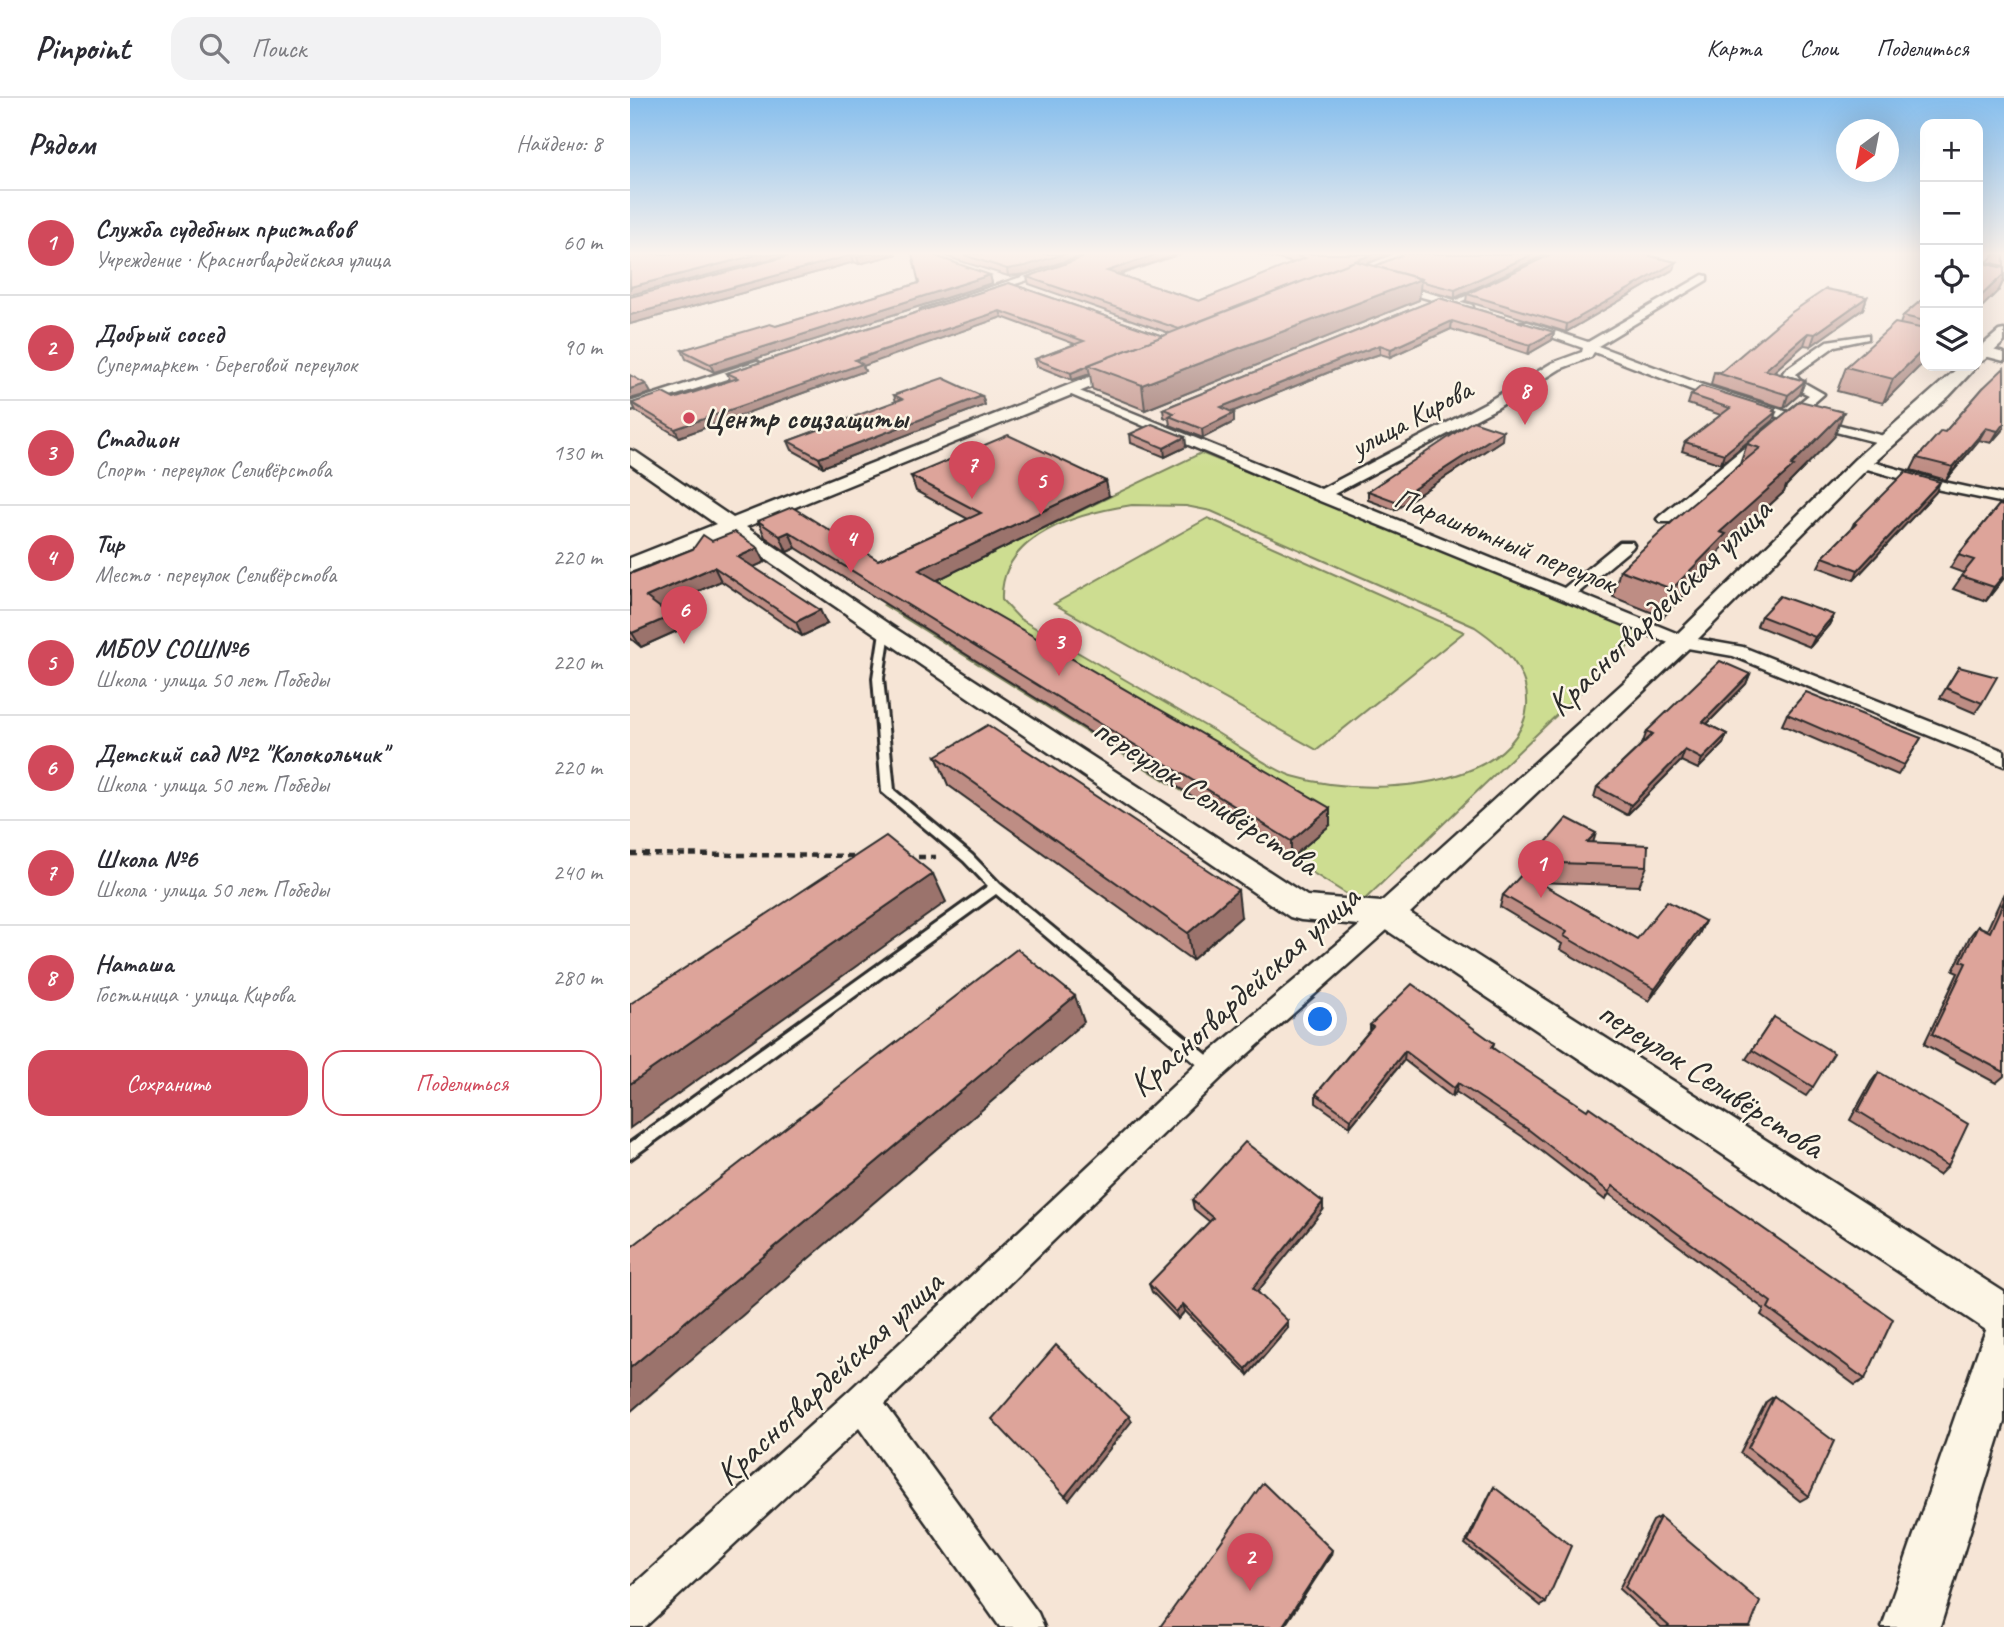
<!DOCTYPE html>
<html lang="ru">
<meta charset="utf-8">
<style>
body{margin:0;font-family:Caveat,sans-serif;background:#f2f2f3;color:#2b2b33}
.controls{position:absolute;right:21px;top:21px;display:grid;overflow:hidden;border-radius:14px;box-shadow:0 7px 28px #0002}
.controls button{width:63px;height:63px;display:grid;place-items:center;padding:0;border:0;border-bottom:2px solid #e1e1e2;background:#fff;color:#2b2b33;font:35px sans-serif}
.compass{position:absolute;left:1206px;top:21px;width:63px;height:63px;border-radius:50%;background:#fff;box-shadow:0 7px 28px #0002;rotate:212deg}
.you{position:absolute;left:691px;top:922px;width:24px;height:24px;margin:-18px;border:5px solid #fff;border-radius:50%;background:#1a73e8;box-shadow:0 0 0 10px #1a73e833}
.badge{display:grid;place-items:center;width:46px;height:46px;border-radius:50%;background:#d1495b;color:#fff;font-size:23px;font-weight:700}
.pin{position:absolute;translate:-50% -58px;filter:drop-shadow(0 2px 4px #0008)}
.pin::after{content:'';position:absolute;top:37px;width:24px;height:21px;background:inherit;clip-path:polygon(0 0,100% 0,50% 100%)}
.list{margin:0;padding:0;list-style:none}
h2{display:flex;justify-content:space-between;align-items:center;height:91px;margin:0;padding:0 28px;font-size:30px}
h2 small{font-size:23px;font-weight:400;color:#7c7c81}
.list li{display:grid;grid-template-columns:46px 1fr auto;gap:21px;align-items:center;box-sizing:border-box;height:105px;padding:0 28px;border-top:2px solid #e1e1e2}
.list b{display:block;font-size:26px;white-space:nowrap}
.list p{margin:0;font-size:23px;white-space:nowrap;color:#7c7c81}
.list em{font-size:23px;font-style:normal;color:#7c7c81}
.actions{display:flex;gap:14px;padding:21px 28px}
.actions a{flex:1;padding:16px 0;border:2px solid #d1495b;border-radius:21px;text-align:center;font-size:24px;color:#d1495b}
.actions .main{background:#d1495b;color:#fff}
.icon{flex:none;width:38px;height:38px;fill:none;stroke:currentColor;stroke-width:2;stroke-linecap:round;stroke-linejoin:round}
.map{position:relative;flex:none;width:1374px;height:1529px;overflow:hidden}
header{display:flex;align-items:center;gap:42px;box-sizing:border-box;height:98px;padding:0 35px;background:#fff;border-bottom:2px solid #e1e1e2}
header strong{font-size:33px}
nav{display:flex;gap:38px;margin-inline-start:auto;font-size:24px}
.search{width:490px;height:63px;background:#f2f2f3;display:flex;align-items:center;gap:18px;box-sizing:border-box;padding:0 24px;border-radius:21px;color:#7c7c81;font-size:26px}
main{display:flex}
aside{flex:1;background:#fff}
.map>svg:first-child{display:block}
.green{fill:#cddd91;stroke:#7c845e;stroke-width:2;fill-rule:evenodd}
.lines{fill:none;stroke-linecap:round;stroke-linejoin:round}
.service-casing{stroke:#2b2b2b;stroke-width:6}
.minor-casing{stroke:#2b2b2b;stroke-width:5}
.tertiary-casing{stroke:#2b2b2b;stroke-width:5}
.secondary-casing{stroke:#2b2b2b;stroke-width:5}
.path{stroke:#2b2b2b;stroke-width:4.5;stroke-dasharray:7 5;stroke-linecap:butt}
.service{fill:#fcf5e5;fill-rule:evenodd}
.minor{fill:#fcf5e5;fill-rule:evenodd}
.tertiary{fill:#fcf5e5;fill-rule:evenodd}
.secondary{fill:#fcf5e5;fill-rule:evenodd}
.wall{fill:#be8d84;stroke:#2b2b2b;stroke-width:2}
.shaded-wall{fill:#9b736c;stroke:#2b2b2b;stroke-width:2}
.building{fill:#dda49a;stroke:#2b2b2b;stroke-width:2}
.poi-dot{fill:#d1495b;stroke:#fcf5e5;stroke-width:2.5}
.labels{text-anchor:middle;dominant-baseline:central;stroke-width:5;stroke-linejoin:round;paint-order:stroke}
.far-poi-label{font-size:30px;font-weight:bold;fill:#2b2b2b;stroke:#fcf5e5;text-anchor:start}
.far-street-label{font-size:30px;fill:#2b2b2b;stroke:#fcf5e5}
.street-label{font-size:35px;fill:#2b2b2b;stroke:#fcf5e5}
</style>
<header>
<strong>Pinpoint</strong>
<div class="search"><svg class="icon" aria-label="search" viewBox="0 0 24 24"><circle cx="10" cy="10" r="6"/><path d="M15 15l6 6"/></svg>Поиск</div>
<nav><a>Карта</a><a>Слои</a><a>Поделиться</a></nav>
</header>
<main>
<aside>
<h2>Рядом<small>Найдено: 8</small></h2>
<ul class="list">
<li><span class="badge">1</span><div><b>Служба судебных приставов</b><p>Учреждение · Красногвардейская улица</p></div><em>60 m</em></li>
<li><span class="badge">2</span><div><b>Добрый сосед</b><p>Супермаркет · Береговой переулок</p></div><em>90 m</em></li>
<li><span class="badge">3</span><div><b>Стадион</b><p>Спорт · переулок Селивёрстова</p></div><em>130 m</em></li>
<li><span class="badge">4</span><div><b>Тир</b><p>Место · переулок Селивёрстова</p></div><em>220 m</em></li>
<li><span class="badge">5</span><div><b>МБОУ СОШ№6</b><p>Школа · улица 50 лет Победы</p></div><em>220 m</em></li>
<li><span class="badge">6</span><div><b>Детский сад №2 &quot;Колокольчик&quot;</b><p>Школа · улица 50 лет Победы</p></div><em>220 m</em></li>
<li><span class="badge">7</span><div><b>Школа №6</b><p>Школа · улица 50 лет Победы</p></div><em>240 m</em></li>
<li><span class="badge">8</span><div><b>Наташа</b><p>Гостиница · улица Кирова</p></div><em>280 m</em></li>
</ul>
<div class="actions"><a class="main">Сохранить</a><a>Поделиться</a></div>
</aside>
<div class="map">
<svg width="1374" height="1529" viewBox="0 0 1374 1529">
<rect width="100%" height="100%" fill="#f6e5d6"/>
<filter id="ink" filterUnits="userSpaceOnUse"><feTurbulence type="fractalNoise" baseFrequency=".0143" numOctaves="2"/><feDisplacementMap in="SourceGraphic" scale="14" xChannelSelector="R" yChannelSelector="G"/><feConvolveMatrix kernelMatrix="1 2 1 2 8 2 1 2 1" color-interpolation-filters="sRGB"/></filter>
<g filter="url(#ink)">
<!-- green -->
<g class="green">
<path d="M571,355L1012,535L731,805L254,507ZM502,407L556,408L581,413L845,529C874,549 899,571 897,608C895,637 870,659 845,670C793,693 716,694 662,678C640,671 605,645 584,633C519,596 455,558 390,521L372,502C369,436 450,415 502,407Z"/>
<polygon points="578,420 834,534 687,652 424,506"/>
</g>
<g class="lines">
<defs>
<g id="service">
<polygon points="850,192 855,193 825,206 820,205"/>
<polygon points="255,531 260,534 253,580 264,692 342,757 370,786 587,965 589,970 587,975 582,976 577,975 366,796 0,1061 0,1045 358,788 334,763 252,694 243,580 250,534"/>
</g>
<g id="minor">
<polygon points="462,156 477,156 300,214 291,212"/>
<polygon points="1073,177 1077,178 1077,182 968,248 1070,286 1158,314 1179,297 1162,289 1153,275 1155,272 1197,243 1238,237 1238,241 1205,248 1166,276 1171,283 1194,296 1170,317 1262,340 1262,346 1257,347 1163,323 1040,424 1030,424 1027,421 1030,418 1151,320 1062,292 964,254 961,259 930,271 867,310 704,396 934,490 990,444 1002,444 1004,447 1002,450 948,495 1056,539 1113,549 1374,653 1374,668 1103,558 1046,548 685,401 432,293 434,290 442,290 691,391 857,304 922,265 952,254 953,250 890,228 890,224 898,224 958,244"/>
<polygon points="760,184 842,207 843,209 838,212 756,189 756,185"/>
<polygon points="1355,250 1374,255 1374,263 1351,257 1351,251"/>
<polygon points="127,263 133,267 131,270 0,312 0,304"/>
<polygon points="1232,361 1314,384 1374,397 1374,405 1306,391 1227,368 1227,362"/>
<polygon points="758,808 766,810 770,817 766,824 592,979 255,1306 408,1515 414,1529 370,1529 229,1330 15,1529 0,1529 0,1490 220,1292 572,961 750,810"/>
</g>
<g id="tertiary">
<polygon points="1374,232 1374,244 1354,262 1348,264 1348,251 1369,233"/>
<polygon points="497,264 503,266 505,269 503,272 116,429 263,529 677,798 751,804 1044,539 1225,361 1330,268 1347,268 1319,298 1239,369 1060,549 780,815 1374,1194 1374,1240 1359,1234 752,829 671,822 660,819 99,436 0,474 0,460 86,426 0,366 0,352 6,354 103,420"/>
</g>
<polygon id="secondary" points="1374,1223 1374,1324 1310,1529 1252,1529 1350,1247 1357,1230"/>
</defs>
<!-- service casing -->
<use href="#service" class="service-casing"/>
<!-- minor casing -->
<use href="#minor" class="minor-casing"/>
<!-- tertiary casing -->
<use href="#tertiary" class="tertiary-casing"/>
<!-- secondary casing -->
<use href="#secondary" class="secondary-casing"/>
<!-- path -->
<g class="path">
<polyline points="0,756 229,758"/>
<polyline points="276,759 306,759"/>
</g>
<!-- service -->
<use href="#service" class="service"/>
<!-- minor -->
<use href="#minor" class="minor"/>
<!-- tertiary -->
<use href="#tertiary" class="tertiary"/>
<!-- secondary -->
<use href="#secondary" class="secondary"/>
</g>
<!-- wall -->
<g class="wall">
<polygon points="167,156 267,156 229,166 224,164 0,226"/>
<polygon points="308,156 550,156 489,177 569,203 664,165 628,156 761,156 737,166 745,168 774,156 917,156 825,200 790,191 789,202 515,312 462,291 460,276 442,282 407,268 405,261 445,246 372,219 256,259 233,268 235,273 49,339 6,313 2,305 44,301 100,282 97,275 379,185 533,238 539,235 399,186 397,179 463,156 451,158 396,176 378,178"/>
<polygon points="1374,156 1374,184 1373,184 1369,192 1357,166 1357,164"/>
<polygon points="1046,164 1044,171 936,234 836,203 837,196"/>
<polygon points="360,177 362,185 84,274 56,261 52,252 146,228 289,185"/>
<polygon points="1237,199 1233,211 1181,248 1174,247 1143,274 1175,283 1170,296 1154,310 1081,287 1084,274 1091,274"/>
<polygon points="1295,199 1295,263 1253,305 1207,293 1216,269 1270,226 1273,218"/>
<polygon points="809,200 924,234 922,242 898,256 821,231 760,259 750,256 714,268 601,314 604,315 604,324 573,340 540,327 539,321 534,319 533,311"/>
<polygon points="1353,290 1374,330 1361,345 1349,342 1316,382 1281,372 1287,360 1315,334"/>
<polygon points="264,297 352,298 355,307 193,369 162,352 158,343 266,304"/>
<polygon points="1061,297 1145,311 1143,323 1091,366 1052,353 1055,344 1091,317 1058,306"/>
<polygon points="500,336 555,339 556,349 535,359 501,345"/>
<polygon points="1204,339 1156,388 1154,394 1090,452 1086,463 1033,519 983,499 990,472 1110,366 1117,346"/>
<polygon points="872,342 765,412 738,402 738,393"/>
<polygon points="281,378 479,398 307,482 700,727 661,760 166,450 157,454 135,439 128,423 248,462 338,421 286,393"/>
<polygon points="1306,394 1224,482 1188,469 1193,459 1221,431 1224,425"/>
<polygon points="1369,407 1374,480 1356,503 1323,491 1334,475 1320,470 1328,457"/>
<polygon points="82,443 135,464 123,469 197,526 172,538 91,483 30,510 41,518 49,532 11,549 0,540 0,476"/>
<polygon points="1204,517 1199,527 1180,549 1127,528 1131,518"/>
<polygon points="1329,569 1352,605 1345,615 1310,600"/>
<polygon points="1120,576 1116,586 1077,626 1097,636 1093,646 1068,671 1051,663 997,717 964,699 967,689 1014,644 1013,644 1017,633"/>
<polygon points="1157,616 1291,640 1268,677 1152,627"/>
<polygon points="306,658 611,819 562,862 318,687"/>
<polygon points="963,744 1017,768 1009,788 908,784 1007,841 1075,823 1069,836 1019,903 930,851 932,846 870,809 873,797 896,777 899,764"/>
<polygon points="1374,795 1374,978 1366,985 1294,946 1328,875 1323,873 1340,838 1348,828 1357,832"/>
<polygon points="1144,919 1183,989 1176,998 1116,961"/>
<polygon points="740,927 864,945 863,950 1235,1281 1225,1287 1131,1217 1134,1211 979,1096 975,1102 896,1041 826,994 822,999 774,962 720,1029 686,1005 686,996 740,932"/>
<polygon points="1249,974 1318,1068 1309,1077 1220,1022 1241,984"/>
<polygon points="562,1102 693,1112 627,1193 658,1230 618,1277 555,1213 548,1221 522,1194 519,1186 580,1124 564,1111"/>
<polygon points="1144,1298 1179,1398 1170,1403 1110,1355 1136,1304"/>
<polygon points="864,1389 916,1505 911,1508 835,1446 861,1394"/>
<polygon points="1030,1419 1120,1529 1031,1529 989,1491 1023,1423"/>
</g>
<!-- shaded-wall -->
<g class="shaded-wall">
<polygon points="130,156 161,156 0,197 0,189"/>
<polygon points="237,156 267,156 229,166 227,159"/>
<polygon points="434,156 464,156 451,158 396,176 378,178 377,171"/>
<polygon points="528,156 550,156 478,180 477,173"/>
<polygon points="743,156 761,156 551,240 550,232"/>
<polygon points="903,156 917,156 825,200 825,192"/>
<polygon points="222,157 224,164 0,226 0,217"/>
<polygon points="1046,164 1044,171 936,234 937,226"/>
<polygon points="1374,176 1374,181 1369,192 1348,213 1348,201"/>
<polygon points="360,177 362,185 84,274 80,266"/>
<polygon points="791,181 789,202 515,312 512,287"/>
<polygon points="1237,199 1233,211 1181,248 1185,236"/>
<polygon points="370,213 372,219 233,268 235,273 49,339 45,331 253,252"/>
<polygon points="822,223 821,231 760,259 761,251"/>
<polygon points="924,234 922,242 898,256 900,247"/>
<polygon points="1178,235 1174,247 1131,285 1135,272"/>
<polygon points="750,247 750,256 714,268 592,318 591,309 714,260"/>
<polygon points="1295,250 1295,263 1253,305 1263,281"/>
<polygon points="458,268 460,276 442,282 441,275"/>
<polygon points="1175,283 1170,296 1154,310 1158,297"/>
<polygon points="16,286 21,295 0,301 0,291"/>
<polygon points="352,298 355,307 193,369 189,360"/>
<polygon points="1145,311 1143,317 1146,314 1143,323 1091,366 1094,356"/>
<polygon points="1214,314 1204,339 1156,388 1154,394 1090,452 1086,463 1033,519 1042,491 1090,434 1161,367"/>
<polygon points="604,315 604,324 573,340 572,331"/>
<polygon points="1374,325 1374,330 1361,345 1368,333"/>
<polygon points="1356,330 1349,342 1316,382 1323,369"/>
<polygon points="873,333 872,342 765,412 765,403"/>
<polygon points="555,339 556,349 535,359 534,350"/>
<polygon points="476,383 479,398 295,488 289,472"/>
<polygon points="1310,384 1306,394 1224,482 1228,472"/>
<polygon points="159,434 166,450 157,454 150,438"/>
<polygon points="128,450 135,464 115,473 108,459"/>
<polygon points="84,469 91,483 24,513 16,499"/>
<polygon points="1374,477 1374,480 1356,503 1364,489"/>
<polygon points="190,512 197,526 172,538 166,524"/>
<polygon points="1204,517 1199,527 1180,549 1185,539"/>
<polygon points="41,518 49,532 11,549 2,535"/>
<polygon points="1120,576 1116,586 1069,634 1073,624"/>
<polygon points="1097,636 1093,646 1068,671 1072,661"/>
<polygon points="1055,652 1051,663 997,717 1001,707"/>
<polygon points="700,710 700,727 661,760 661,743"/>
<polygon points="966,735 960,755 957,744"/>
<polygon points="303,776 316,804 0,1030 0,986"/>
<polygon points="608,792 611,819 562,862 558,835"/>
<polygon points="1075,823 1069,836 1019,903 1025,891"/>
<polygon points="445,898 454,924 0,1314 0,1270"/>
<polygon points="775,953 774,962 720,1029 721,1021"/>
<polygon points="828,985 826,994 822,999 824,990"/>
<polygon points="693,1104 693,1112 625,1197 623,1190"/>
<polygon points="553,1206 555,1213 548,1221 546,1214"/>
<polygon points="658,1223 658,1230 618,1277 616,1271"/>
<polygon points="499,1318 502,1323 439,1402 435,1398"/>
<polygon points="702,1452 701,1457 654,1529 652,1529"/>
</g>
<!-- building -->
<g class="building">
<polygon points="0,156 130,156 0,189"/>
<polygon points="167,156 237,156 227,159 222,157 211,160 0,217 0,199"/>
<polygon points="282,156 300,156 360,177 80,266 52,252 140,226 146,228 289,185"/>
<polygon points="331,156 434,156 395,168 377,171"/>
<polygon points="463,156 528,156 477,173 569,203 675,160 658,156 743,156 549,231 397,179"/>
<polygon points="774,156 903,156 825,192 790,183 791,181 745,168"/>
<polygon points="922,156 1012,156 1046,164 937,226 837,196"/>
<polygon points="1365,156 1374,156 1374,168 1357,164"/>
<polygon points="725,163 791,181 512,287 458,267"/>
<polygon points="1355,163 1357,166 1374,170 1374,176 1348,201 1348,166"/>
<polygon points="379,185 533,238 458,267 458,268 441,275 405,261 454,243 370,213 253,252 225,262 232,266 45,331 2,305 33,295 44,301 108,280 97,275"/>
<polygon points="1196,191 1237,199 1185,236 1178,235 1135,272 1175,283 1158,297 1084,274 1091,274 1159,216"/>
<polygon points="1295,199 1295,223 1273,218"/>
<polygon points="809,200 924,234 900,247 822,223 761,251 750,247 714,260 591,309 604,315 572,331 539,318 544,315 533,311"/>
<polygon points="1265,225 1295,231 1295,250 1263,281 1216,269"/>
<polygon points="1374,270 1374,325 1368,333 1356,330 1323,369 1287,360 1311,333 1315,334 1353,290"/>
<polygon points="0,277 16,286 0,291"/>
<polygon points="313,280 352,298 189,360 158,343 272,301 264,297"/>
<polygon points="1071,288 1145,311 1143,313 1146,314 1094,356 1055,344 1100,310 1061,297"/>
<polygon points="1170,303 1214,314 1161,367 1164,368 1090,434 1096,436 1042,491 990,472 1054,413 1130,350 1117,346"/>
<polygon points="843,323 873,333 765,403 738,393"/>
<polygon points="522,326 555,339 534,350 500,336"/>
<polygon points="378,337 476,383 289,472 700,710 661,743 159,434 150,438 128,423 162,409 248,462 351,415 281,378"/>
<polygon points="1275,374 1310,384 1228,472 1193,459 1226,426 1224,425"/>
<polygon points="1369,407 1374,408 1374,477 1364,489 1331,478 1344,462 1328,457"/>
<polygon points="105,434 128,450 108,459 190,512 166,524 84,469 16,499 41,518 2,535 0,533 0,476 63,451 73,437 82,443"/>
<polygon points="1150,498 1204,517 1185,539 1131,518"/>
<polygon points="1090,563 1120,576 1073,624 1097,636 1072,661 1055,652 1001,707 967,689 1023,636 1017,633"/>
<polygon points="1329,569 1367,579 1352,605 1316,590"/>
<polygon points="1176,594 1291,640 1274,667 1157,616"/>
<polygon points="358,627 608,792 558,835 306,658"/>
<polygon points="937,720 966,735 957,744 1018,747 1017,768 899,764"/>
<polygon points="256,738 303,776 0,986 0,906"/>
<polygon points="893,775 1007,841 1037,803 1075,823 1025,891 934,838 937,834 873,797"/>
<polygon points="1374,803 1374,974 1302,936 1336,865 1331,863 1348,828 1360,834"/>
<polygon points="387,851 445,898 0,1270 0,1150"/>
<polygon points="782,886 864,945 861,949 957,1012 959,1009 1263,1221 1235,1281 1138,1210 1141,1204 983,1088 979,1094 899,1032 828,985 824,990 775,953 721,1021 686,996 743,929 740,927"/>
<polygon points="1144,919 1204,955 1183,989 1122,952"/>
<polygon points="1249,974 1338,1026 1318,1068 1228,1013"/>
<polygon points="615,1044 693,1104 623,1190 658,1223 616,1271 553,1206 546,1214 519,1186 583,1120 562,1102"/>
<polygon points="426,1247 499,1318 435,1398 362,1321"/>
<polygon points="1144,1298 1204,1343 1179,1398 1118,1350"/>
<polygon points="633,1385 702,1452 652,1529 530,1529"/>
<polygon points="864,1389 941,1448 916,1505 838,1443"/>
<polygon points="1030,1419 1130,1504 1120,1529 1040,1529 995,1489"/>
</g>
</g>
<!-- sky -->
<linearGradient id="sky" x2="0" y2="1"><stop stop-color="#86beed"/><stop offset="0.42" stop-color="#fbf3ed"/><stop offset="1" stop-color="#fbf3ed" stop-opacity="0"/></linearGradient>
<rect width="1374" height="370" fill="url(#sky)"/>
<!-- markers -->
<circle class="poi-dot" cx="59" cy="320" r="7"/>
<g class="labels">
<!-- far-poi labels -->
<g class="far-poi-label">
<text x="73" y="320">Центр соцзащиты</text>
</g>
<!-- far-street labels -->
<g class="far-street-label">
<text transform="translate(781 320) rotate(-28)">улица Кирова</text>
<text transform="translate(875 442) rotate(22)">Парашютный переулок</text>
</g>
<!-- street labels -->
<g class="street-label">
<text transform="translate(1029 509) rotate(-44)">Красногвардейская улица</text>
<text transform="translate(576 698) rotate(33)">переулок Селивёрстова</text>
<text transform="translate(614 893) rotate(-42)">Красногвардейская улица</text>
<text transform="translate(1081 981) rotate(33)">переулок Селивёрстова</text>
<text transform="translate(199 1280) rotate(-43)">Красногвардейская улица</text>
</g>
</g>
</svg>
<div class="controls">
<button>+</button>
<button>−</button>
<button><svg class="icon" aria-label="locate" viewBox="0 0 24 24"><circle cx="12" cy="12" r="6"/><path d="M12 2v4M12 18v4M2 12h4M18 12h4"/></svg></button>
<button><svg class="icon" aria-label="layers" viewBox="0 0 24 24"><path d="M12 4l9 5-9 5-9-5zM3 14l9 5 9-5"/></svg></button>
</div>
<svg class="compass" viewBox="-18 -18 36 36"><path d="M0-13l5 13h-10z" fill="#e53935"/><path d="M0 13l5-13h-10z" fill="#7c7c81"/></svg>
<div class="you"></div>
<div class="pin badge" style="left:911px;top:800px">1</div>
<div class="pin badge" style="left:620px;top:1493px">2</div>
<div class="pin badge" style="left:429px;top:578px">3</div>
<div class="pin badge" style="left:221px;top:475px">4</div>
<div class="pin badge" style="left:411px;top:417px">5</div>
<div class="pin badge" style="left:54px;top:546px">6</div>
<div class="pin badge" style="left:342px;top:401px">7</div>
<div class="pin badge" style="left:895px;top:327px">8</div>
</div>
</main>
